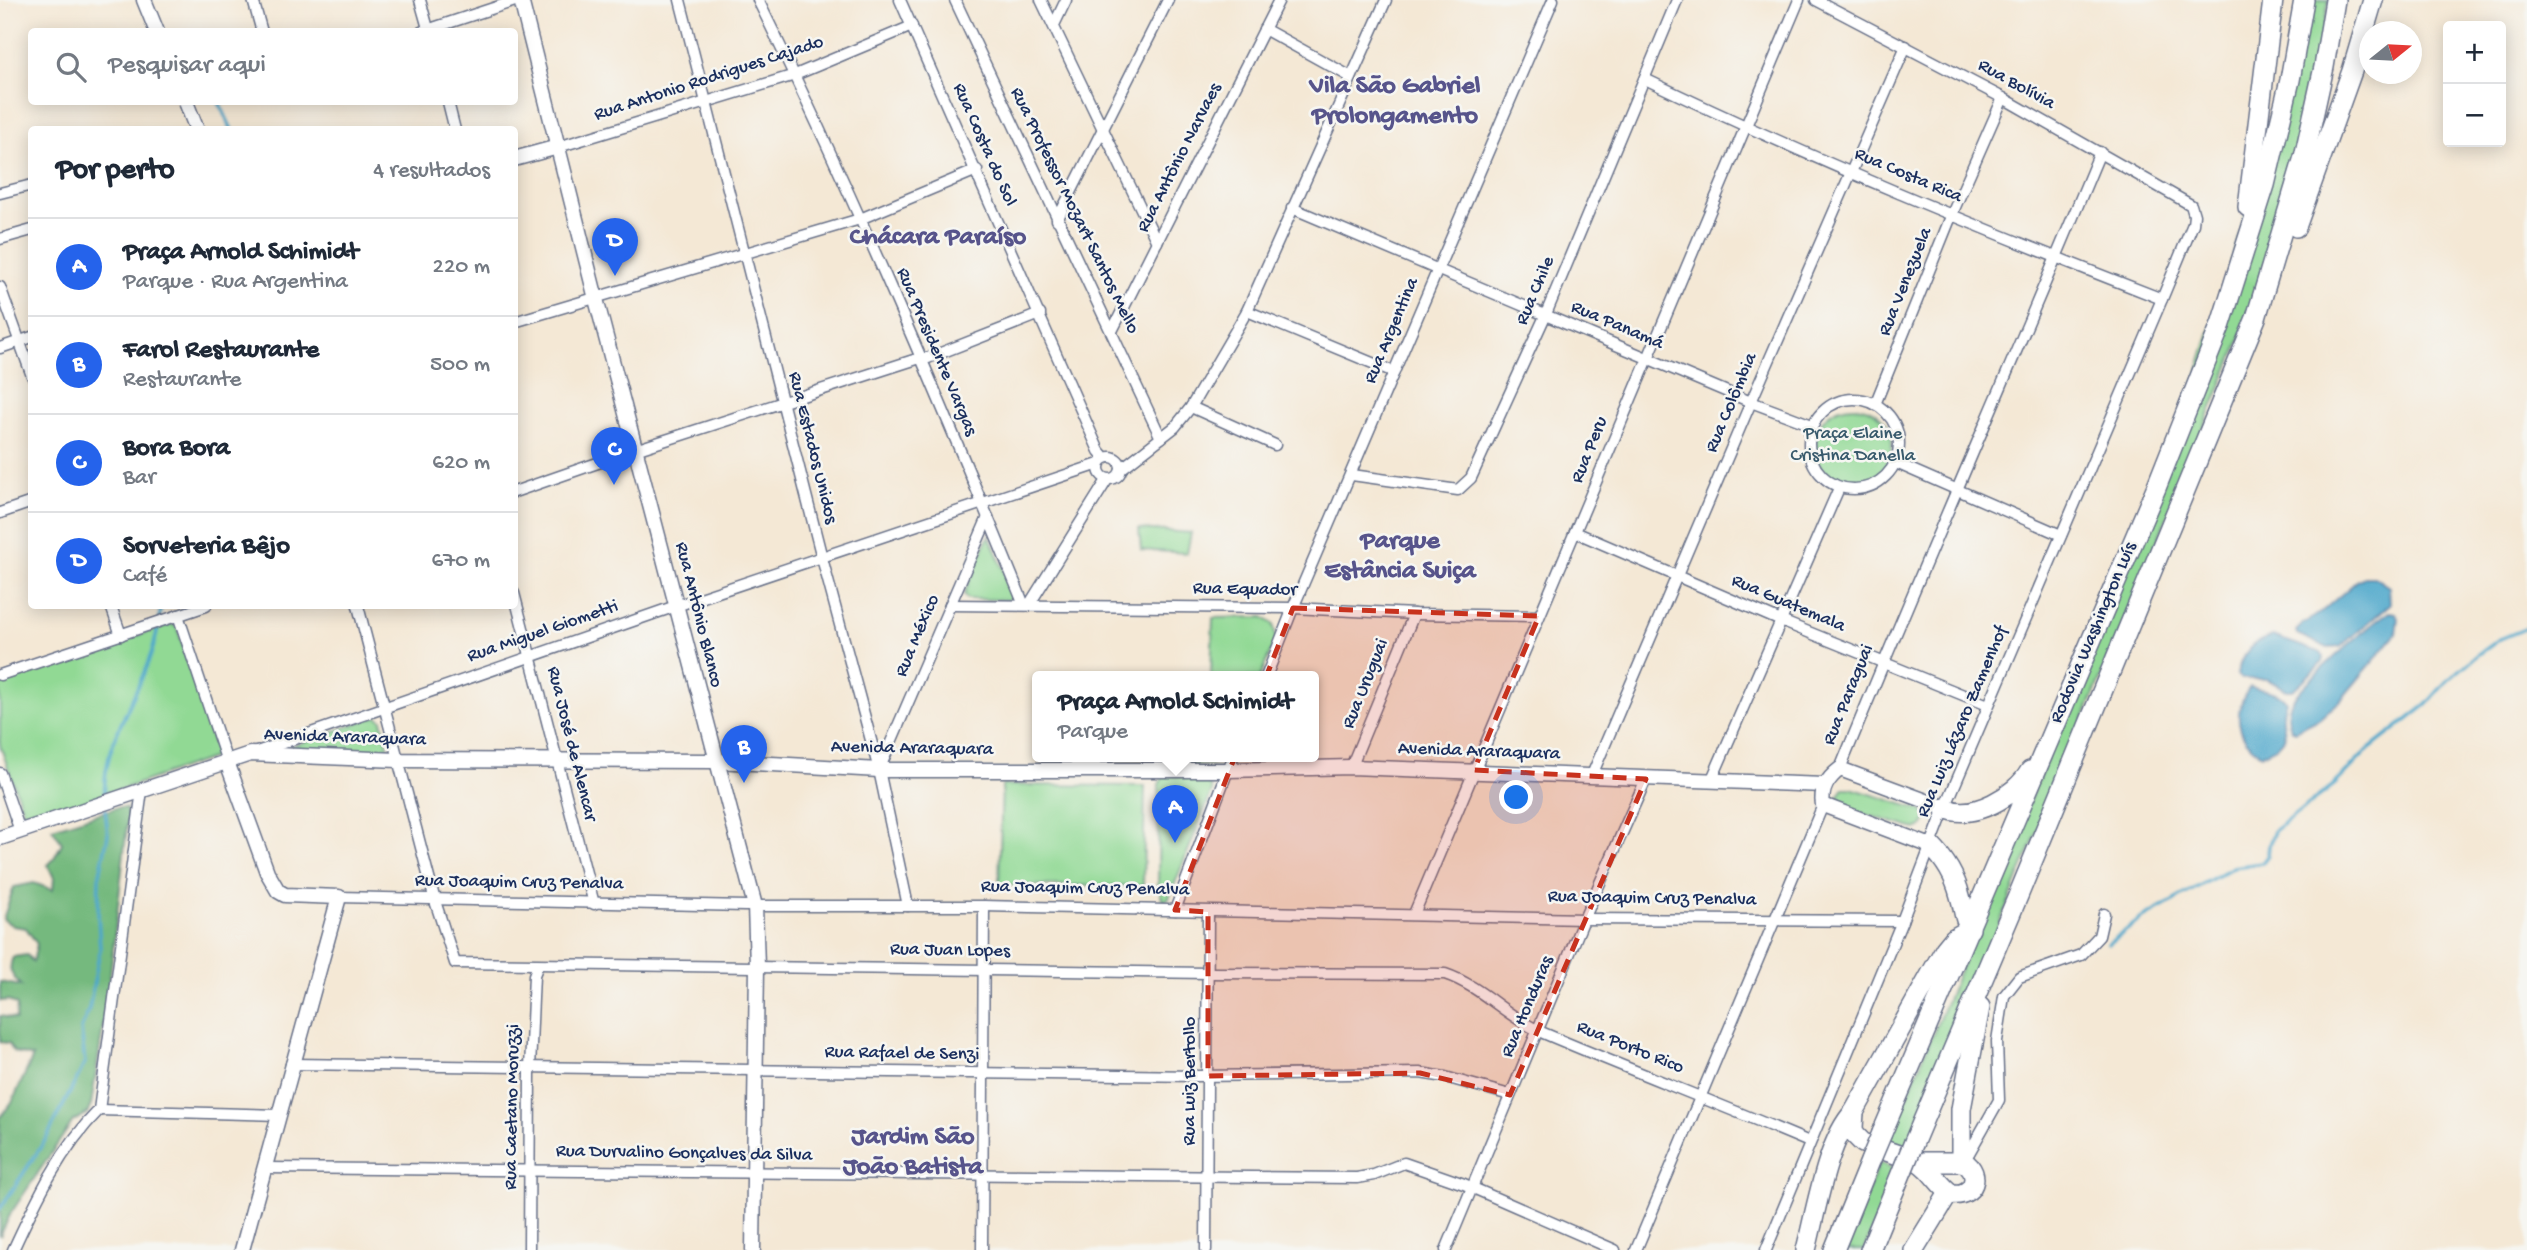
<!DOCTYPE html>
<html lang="pt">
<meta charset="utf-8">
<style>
body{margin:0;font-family:"Gochi Hand",sans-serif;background:#f6f6f7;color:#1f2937}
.controls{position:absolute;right:21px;top:21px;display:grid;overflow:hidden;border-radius:7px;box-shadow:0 4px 18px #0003}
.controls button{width:63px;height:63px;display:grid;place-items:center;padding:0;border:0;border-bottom:2px solid #e0e1e3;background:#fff;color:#1f2937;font:35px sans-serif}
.compass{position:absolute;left:2359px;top:21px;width:63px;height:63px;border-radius:50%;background:#fff;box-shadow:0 4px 18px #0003;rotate:72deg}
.you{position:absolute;left:1517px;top:798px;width:24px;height:24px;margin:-18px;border:5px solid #fff;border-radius:50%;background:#1a73e8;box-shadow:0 0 0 10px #1a73e833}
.badge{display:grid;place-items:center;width:46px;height:46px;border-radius:50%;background:#2563eb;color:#fff;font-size:23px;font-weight:700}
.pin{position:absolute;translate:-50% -58px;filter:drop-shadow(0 2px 4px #0008)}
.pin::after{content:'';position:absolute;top:37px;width:24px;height:21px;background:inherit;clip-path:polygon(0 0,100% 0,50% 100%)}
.popup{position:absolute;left:1032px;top:671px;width:287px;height:91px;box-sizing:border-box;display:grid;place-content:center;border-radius:7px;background:#fff;filter:drop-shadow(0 2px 5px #0005);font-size:23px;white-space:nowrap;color:#747a83}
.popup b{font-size:26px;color:#1f2937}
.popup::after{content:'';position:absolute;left:50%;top:100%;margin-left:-14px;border:14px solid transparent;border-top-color:#fff}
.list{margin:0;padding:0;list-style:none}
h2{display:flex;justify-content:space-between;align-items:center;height:91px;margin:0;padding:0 28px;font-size:30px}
h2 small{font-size:23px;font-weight:400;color:#747a83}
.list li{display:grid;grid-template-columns:46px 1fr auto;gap:21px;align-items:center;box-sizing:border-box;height:98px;padding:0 28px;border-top:2px solid #e0e1e3}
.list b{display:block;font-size:26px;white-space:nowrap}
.list p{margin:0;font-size:23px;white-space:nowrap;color:#747a83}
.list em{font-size:23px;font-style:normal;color:#747a83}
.icon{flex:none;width:38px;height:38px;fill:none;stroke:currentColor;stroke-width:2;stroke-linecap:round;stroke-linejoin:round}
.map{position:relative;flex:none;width:2527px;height:1250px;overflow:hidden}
.search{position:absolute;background:#fff;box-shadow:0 4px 18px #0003;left:28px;top:28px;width:490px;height:77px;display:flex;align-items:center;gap:18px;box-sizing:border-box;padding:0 24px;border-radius:7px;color:#747a83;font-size:26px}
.panel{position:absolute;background:#fff;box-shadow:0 4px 18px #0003;left:28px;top:126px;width:490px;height:483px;border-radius:7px}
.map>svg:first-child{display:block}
.green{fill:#91d994;stroke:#568479;stroke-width:2}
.forest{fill:#74b97e;stroke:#48746e;stroke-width:2}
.water{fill:#4ea7cb;stroke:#346b94;stroke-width:2}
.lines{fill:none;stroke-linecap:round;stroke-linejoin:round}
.stream{stroke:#4ea7cb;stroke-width:3.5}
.street-casing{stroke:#677088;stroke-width:13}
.secondary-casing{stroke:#677088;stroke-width:17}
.highway-casing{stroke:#677088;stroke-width:22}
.street{stroke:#fff;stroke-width:10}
.secondary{stroke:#fff;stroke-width:14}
.highway{stroke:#fff;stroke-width:19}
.highway-bridge-casing{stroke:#677088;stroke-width:22;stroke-linecap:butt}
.highway-bridge{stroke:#fff;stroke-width:19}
.marked{fill:#c8321e;fill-opacity:0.2;stroke:#c8321e;stroke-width:5;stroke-dasharray:14 9;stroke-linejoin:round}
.labels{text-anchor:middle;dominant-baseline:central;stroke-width:5;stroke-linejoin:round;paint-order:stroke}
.street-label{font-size:19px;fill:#1b2f5e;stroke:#f6f6f2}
.park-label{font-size:19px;fill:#385a6c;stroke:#f6f6f2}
.district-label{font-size:26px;font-weight:bold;fill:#57548b;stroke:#f6f6f2}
</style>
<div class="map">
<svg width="2527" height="1250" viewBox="0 0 2527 1250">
<rect width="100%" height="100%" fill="#f6f6f2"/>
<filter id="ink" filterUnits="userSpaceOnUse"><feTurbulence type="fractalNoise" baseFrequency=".0143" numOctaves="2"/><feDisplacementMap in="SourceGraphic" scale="14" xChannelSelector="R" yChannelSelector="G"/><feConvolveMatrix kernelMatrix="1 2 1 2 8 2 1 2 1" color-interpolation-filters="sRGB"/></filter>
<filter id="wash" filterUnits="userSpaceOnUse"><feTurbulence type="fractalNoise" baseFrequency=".00686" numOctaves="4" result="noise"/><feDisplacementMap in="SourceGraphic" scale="28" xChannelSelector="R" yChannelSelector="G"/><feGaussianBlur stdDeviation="1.57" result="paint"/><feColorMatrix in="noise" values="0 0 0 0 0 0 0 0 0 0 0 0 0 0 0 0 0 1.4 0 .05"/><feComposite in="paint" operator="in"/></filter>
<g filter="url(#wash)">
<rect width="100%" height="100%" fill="#f4e8d5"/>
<!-- green -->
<g class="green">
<polygon points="2310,0 2329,0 2299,153 2244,330 1907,1148 1889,1140 2173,454"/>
<circle cx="1853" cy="445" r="39"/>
<polygon points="1139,529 1191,533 1187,553 1141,550"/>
<polygon points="989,535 1015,597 1011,600 968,599 964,594"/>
<polygon points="1263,617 1273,624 1276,638 1260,677 1211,677 1213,618"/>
<polygon points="171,624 177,627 217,756 27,822 0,745 0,683"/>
<polygon points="377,716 382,720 389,750 387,752 293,749 292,746"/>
<polygon points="1162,757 1224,757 1210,765 1162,764"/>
<polygon points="1164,776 1203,777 1209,782 1212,791 1169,898 1163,902 1158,885 1159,784"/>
<polygon points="1002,785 1145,786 1143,886 999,885"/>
<path d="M1844,788H1851L1921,810L1926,815C1927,823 1924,828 1916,829L1843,808L1838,797Z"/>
<polygon points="1880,1162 1897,1170 1864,1250 1843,1250"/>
</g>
<!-- forest -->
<path class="forest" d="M116,808H126L128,817L107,1002L91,1105L87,1114L73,1121L11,1213L0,1236V1118L12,1102L33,1057L14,1052L9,1043L0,1042V1016L16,1019L17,1005L8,1000L0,1001V982L21,986C12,975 7,971 13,957L27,955L33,962L37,944L26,928L13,926L3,919L14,887L34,883L53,890L54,878L48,865L53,860L62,843L52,828Z"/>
<!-- water -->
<g class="water">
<polygon points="2364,577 2374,577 2389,587 2390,604 2340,647 2328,648 2297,634 2296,631 2302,625 2320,613 2358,580"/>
<path d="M2389,612L2395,613L2398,617L2396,634L2340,701L2319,719L2295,731L2291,729C2288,721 2287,711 2291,703C2298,687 2373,622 2389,612Z"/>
<path d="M2273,636L2321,653L2324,657L2323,662L2293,690H2287L2267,679H2242L2238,675C2239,655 2254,640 2273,636Z"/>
<path d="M2250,687C2263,690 2278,690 2286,701C2274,731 2303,738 2261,754C2236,737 2232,712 2250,687Z"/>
</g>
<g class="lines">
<!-- stream -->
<g class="stream">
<polyline points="219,102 232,130"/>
<polyline points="159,618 161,606"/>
<path d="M105,800C99,738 149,687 158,626"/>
<polyline points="2108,944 2141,919 2233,867 2262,863 2268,855 2269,845 2274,831 2335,784 2367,751 2426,705 2446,682 2475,657 2500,639 2527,628"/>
<polyline points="0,1209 46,1139 85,1063 81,1029 89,1009 100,949 98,916 99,878 108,835 105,808"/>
</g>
</g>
</g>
<g filter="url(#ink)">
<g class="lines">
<defs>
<g id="street">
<polyline points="253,0 262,32"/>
<polyline points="420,0 429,32"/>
<polyline points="680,0 822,558 879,770 908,906"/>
<path d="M758,0C855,198 941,402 1024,605"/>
<polyline points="900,0 1099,451 1105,458"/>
<polyline points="955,0 1161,438"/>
<polyline points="1041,0 1157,242"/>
<polyline points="1054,25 1066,0"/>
<polyline points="1264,29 1351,77"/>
<polyline points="421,32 518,0"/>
<path d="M1645,79C1813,160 1987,231 2162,299"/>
<polyline points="448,102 455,130"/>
<polyline points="558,147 795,75 912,26"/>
<polyline points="0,193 32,185"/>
<polyline points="1292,208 1751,402 1812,425"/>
<polyline points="1057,220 1168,0"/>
<polyline points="0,239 32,230"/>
<polyline points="0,287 32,376"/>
<polyline points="1247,311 1394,372"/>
<polyline points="514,322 860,219 977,170"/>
<polyline points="1112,331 1279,0"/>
<polyline points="0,348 32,337"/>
<circle cx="1854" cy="444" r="45"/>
<polyline points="1876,402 1952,214 2003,98"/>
<polyline points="1191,407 1275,445"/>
<circle cx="1110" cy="468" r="11"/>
<polyline points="1896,463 2061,535"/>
<polyline points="1121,469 1175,427 1191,407 1247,311 1386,0"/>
<polyline points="1352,475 1458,490 1471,478 1546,314 1677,0"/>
<polyline points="514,492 635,450 920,358 928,358 1040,314"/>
<polyline points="0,513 32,502"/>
<polyline points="1575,532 1781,621 1988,705"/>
<polyline points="514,593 594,904"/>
<polyline points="950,605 1293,608 1414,614 1539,616"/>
<polyline points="1029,605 1107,480"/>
<polyline points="111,606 121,635"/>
<path d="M358,606L435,901L455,963L1208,973L1445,974C1481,986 1507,1017 1541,1032C1630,1070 1720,1104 1809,1142"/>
<polyline points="178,615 227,762"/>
<polyline points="0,675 206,606"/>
<polyline points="1266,677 1293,608 1553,0"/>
<polyline points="254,753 676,606 1099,464"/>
<polyline points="1351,767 1414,614"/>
<path d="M1840,769C1924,562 2015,358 2100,152"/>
<polyline points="879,770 988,517"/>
<polyline points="0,773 20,831"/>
<polyline points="1592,775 1751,402 1906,46"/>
<polyline points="1712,779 1839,488"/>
<polyline points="339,897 745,906 984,906 1584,919 1902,921"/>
<polyline points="1175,910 1233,757"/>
<polyline points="1414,914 1799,0"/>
<polyline points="291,1064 1197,1076 1420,1073 1445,1077 1510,1095"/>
<polyline points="99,1110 278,1115"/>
<polyline points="1965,1160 1999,1100 1997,1041 2004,996 2019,977 2081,955 2099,936 2104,914"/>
<polyline points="265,1168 1357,1178 1374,1175 1404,1163 1464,1184 1615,1250"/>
<path d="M13,1250C36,1200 60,1149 99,1110L142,790"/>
<polyline points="529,1250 530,1069 534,975 538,965"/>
<polyline points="982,1250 984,906"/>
<polyline points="1206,1250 1208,912"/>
<polyline points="1446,1250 1584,919 1646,779"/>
<polyline points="1636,1250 1823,805"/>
<polyline points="1766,1250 1902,921 1945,808 2162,299 2193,224 2194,215 2191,205 2003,98 1816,0"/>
</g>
<g id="secondary">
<polyline points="144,0 157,32"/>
<polyline points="521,0 596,299 755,906 757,966 753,1250"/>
<polyline points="186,102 197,130"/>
<polyline points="514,159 558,147"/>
<polyline points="227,762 267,872 278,891 285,895 339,897 242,1250"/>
<polyline points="0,838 250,754 398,760 716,761 879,770 1227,770 1351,767 1825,785"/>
<path d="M1931,846L1823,805C1820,789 1828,778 1840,769L1945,808"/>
</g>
<g id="highway">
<polyline points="2248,207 2273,0"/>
<polyline points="2296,227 2352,71 2373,0"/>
<path d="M1945,808C1972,821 2016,796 2030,771"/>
<path d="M1854,1112L1853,1128L1855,1135L1863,1143L1919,1162H1964C1982,1174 1974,1197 1952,1194C1939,1186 1933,1171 1919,1162"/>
<polyline points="1882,1133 2156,488 2221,324 2265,185 2290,80 2304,0"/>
<polyline points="1914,1142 2018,896 2256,318 2304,157 2324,67 2335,0"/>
<polyline points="1961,1162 1961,1109 1980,1007"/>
<path d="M1806,1250C1816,1211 1827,1140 1854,1112L1945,949L1954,938L1970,929C1963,917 1964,908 1960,896C1955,876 1945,860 1931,846"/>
<polyline points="1834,1250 1871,1159"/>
<polyline points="1870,1250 1903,1169"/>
<polyline points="1914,1250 1949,1193"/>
</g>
</defs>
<!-- street casing -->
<use href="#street" class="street-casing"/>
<!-- secondary casing -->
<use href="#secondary" class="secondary-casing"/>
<!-- highway casing -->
<use href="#highway" class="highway-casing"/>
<!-- street -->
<use href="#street" class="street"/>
<!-- secondary -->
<use href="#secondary" class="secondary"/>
<!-- highway -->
<use href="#highway" class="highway"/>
<defs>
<g id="highway-bridge">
<polyline points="1871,1159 1882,1133"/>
<polyline points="1903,1169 1914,1142"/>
</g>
</defs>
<!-- highway-bridge casing -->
<use href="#highway-bridge" class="highway-bridge-casing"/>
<!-- highway-bridge -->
<use href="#highway-bridge" class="highway-bridge"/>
</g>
</g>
<!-- marked area -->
<path class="marked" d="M1293,608L1539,616L1474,770L1646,779L1510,1095L1420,1073L1208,1076V912L1175,910Z"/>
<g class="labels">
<!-- street labels -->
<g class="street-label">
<text transform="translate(709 79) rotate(-18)">Rua Antonio Rodrigues Cajado</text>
<text transform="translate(2016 85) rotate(29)">Rua Bolívia</text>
<text transform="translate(984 145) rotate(66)">Rua Costa do Sol</text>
<text transform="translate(1180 158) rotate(-63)">Rua Antônio Narvaes</text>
<text transform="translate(1908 176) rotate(23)">Rua Costa Rica</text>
<text transform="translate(1074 211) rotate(64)">Rua Professor Mozart Santos Mello</text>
<text transform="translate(1906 282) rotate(-68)">Rua Venezuela</text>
<text transform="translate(1536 291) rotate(-67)">Rua Chile</text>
<text transform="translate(1617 326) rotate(23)">Rua Panamá</text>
<text transform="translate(1392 331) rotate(-67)">Rua Argentina</text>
<text transform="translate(936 352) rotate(67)">Rua Presidente Vargas</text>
<text transform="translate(1732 403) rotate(-67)">Rua Colômbia</text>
<text transform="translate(812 448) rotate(76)">Rua Estados Unidos</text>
<text transform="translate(1590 450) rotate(-68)">Rua Peru</text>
<text transform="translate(1245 590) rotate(1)">Rua Equador</text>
<text transform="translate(1788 604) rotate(23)">Rua Guatemala</text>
<text transform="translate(698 615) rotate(76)">Rua Antônio Blanco</text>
<text transform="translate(543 632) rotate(-19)">Rua Miguel Giometti</text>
<text transform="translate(2094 633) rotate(-67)">Rodovia Washington Luís</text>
<text transform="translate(918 636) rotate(-67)">Rua México</text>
<text transform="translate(1366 684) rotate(-68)">Rua Uruguai</text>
<text transform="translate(1849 695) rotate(-68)">Rua Paraguai</text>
<text transform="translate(1963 722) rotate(-67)">Rua Luiz Lázaro Zamenhof</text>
<text transform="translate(345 738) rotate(2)">Avenida Araraquara</text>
<text transform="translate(571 744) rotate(76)">Rua José de Alencar</text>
<text transform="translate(912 749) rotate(1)">Avenida Araraquara</text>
<text transform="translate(1479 752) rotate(2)">Avenida Araraquara</text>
<text transform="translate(519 883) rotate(1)">Rua Joaquim Cruz Penalva</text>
<text transform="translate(1085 889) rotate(1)">Rua Joaquim Cruz Penalva</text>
<text transform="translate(1652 899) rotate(1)">Rua Joaquim Cruz Penalva</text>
<text transform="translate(950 951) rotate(1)">Rua Juan Lopes</text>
<text transform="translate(1528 1007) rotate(-67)">Rua Honduras</text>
<text transform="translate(1630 1048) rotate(22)">Rua Porto Rico</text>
<text transform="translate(902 1054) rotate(1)">Rua Rafael de Senzi</text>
<text transform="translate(1190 1081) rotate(-90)">Rua Luiz Bertollo</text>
<text transform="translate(513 1107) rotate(-89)">Rua Caetano Moruzzi</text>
<text transform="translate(684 1154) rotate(1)">Rua Durvalino Gonçalves da Silva</text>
</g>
<!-- park labels -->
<g class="park-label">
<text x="1853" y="434">Praça Elaine<tspan x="1853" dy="22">Cristina Danella</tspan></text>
</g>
<!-- district labels -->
<g class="district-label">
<text x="1395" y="87">Vila São Gabriel<tspan x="1395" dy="30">Prolongamento</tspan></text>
<text x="938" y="238">Chácara Paraíso</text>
<text x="1400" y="542">Parque<tspan x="1400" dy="30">Estância Suiça</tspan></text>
<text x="913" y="1138">Jardim São<tspan x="913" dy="30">João Batista</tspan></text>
</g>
</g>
</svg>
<div class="controls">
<button>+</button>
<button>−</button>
</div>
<svg class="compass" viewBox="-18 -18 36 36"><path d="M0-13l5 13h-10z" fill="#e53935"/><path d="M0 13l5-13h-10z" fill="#747a83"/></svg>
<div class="you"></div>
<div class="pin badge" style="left:1175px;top:843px">A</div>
<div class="popup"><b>Praça Arnold Schimidt</b>Parque</div>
<div class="pin badge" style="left:744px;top:783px">B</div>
<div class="pin badge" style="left:614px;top:485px">C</div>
<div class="pin badge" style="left:615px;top:276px">D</div>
<div class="search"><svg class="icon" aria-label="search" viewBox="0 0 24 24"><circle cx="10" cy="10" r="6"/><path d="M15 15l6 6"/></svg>Pesquisar aqui</div>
<section class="panel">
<h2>Por perto<small>4 resultados</small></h2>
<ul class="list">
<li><span class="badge">A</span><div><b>Praça Arnold Schimidt</b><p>Parque · Rua Argentina</p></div><em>220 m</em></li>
<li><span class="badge">B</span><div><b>Farol Restaurante</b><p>Restaurante</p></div><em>500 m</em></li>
<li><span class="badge">C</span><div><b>Bora Bora</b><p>Bar</p></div><em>620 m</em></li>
<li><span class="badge">D</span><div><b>Sorveteria Bêjo</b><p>Café</p></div><em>670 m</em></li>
</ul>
</section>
</div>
